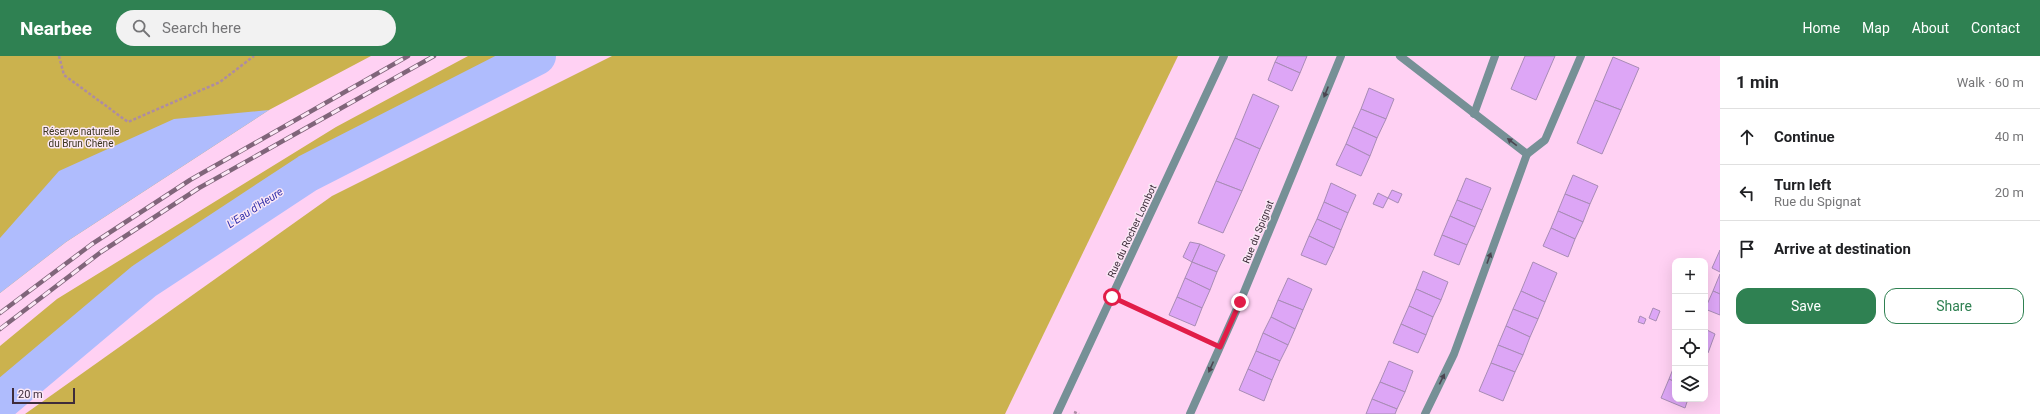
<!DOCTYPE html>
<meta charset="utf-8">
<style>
body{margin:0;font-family:Roboto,sans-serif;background:#f2f2f2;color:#202124}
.controls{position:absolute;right:12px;bottom:12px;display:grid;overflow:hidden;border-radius:8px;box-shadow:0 4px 16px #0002}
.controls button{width:36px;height:36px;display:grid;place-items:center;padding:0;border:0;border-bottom:1px solid #e0e0e0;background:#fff;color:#202124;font:20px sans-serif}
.scale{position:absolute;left:12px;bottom:10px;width:63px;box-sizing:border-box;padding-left:4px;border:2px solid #3e2c3a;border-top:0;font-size:11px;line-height:14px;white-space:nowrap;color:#3e2c3a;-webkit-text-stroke:3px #fbe8f6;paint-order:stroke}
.stop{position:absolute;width:12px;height:12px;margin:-9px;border:3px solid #e11d48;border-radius:50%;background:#fff}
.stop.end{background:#e11d48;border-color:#fff;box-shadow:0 1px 4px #0008}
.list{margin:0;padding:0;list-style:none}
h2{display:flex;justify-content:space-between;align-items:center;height:52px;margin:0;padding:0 16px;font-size:17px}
h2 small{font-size:13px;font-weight:400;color:#757577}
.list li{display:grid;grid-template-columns:26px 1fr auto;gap:12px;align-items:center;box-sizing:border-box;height:56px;padding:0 16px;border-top:1px solid #e0e0e0}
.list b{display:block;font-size:15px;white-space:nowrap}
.list p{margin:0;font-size:13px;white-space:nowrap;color:#757577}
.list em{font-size:13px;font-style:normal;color:#757577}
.actions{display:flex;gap:8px;padding:12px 16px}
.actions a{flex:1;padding:9px 0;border:1px solid #2f8152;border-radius:12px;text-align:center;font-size:14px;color:#2f8152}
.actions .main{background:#2f8152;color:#fff}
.icon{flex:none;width:22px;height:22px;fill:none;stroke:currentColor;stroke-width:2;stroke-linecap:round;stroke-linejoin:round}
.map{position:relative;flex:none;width:1720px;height:358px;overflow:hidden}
header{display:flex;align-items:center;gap:24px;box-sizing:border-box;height:56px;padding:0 20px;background:#2f8152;color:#fff}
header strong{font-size:19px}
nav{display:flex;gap:22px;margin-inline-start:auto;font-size:14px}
.search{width:280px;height:36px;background:#f2f2f2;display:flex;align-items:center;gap:10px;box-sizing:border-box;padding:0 14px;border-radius:22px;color:#757577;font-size:15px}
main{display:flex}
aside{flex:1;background:#fff}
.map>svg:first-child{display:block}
.green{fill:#cbb24e}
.water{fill:#afbcfd}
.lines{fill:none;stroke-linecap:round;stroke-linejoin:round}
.river{stroke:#afbcfd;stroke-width:38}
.building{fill:#dda6f6;stroke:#a88cb5}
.path{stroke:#ad8ba4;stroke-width:2.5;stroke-dasharray:3 2;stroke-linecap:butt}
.minor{stroke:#769096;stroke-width:8}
.rail-casing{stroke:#80657a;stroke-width:4.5}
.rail{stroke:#fbe8f6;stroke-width:3;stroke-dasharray:9;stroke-linecap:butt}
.oneway{fill:#4c4551}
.route{stroke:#e11d48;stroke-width:5}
.labels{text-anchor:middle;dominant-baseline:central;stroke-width:3;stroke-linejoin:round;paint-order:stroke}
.park-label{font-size:10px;fill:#3c3620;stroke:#fbe8f6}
.street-label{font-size:10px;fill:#3e2c3a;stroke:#fbe8f6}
.water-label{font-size:11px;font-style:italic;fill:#3533ac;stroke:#fbe8f6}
</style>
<header>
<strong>Nearbee</strong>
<div class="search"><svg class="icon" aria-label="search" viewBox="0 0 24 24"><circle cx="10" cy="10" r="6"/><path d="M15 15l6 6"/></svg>Search here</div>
<nav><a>Home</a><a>Map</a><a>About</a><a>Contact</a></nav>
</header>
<main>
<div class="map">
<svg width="1720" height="358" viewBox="0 0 1720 358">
<rect width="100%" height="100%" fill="#ffd1f3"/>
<!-- green -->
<g class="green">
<polygon points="0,0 371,0 269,54 66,186 0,237"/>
<polygon points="468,0 510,0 308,105 136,215 0,329 0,290 57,243 336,71"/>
<polygon points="612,0 1178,0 1005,358 25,358 332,140"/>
</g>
<!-- water -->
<polygon class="water" points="269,54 66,186 0,237 0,182 59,115 174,63"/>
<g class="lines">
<!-- river -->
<polyline class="river" points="0,346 144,225 308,117 537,0"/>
</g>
<!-- building -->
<g class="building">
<polygon points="1278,0 1307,0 1300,17 1275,6"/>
<polygon points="1525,0 1555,0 1536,44 1511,33"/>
<polygon points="1613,1 1639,12 1621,54 1595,44"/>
<polygon points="1275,6 1300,17 1292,35 1268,24"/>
<polygon points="1369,32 1394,43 1386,63 1361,53"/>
<polygon points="1253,38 1279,50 1260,93 1235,82"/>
<polygon points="1595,44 1621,54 1602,98 1577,87"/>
<polygon points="1361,53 1386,63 1377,82 1353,71"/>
<polygon points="1353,71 1377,82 1370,100 1346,88"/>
<polygon points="1235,82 1260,93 1242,135 1216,125"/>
<polygon points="1346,88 1370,100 1361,120 1336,109"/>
<polygon points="1573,119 1598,130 1590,148 1565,138"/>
<polygon points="1466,122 1491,132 1482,154 1457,144"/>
<polygon points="1216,125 1242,135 1223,177 1198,167"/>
<polygon points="1331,127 1356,139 1348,157 1324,146"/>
<polygon points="1392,134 1402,138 1398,147 1388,142 1383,152 1373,148 1378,137 1388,142"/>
<polygon points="1565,138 1590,148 1583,166 1558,155"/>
<polygon points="1457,144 1482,154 1475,171 1450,160"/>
<polygon points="1324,146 1348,157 1341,174 1317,163"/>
<polygon points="1558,155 1583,166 1575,183 1551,172"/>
<polygon points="1450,160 1475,171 1467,189 1442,179"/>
<polygon points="1317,163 1341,174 1334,192 1309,180"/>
<polygon points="1551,172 1575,183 1568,201 1543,190"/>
<polygon points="1442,179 1467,189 1459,209 1434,199"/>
<polygon points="1309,180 1334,192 1326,209 1301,199"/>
<polygon points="1190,186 1200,188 1192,206 1183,201"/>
<polygon points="1200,188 1225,199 1217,216 1192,206"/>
<polygon points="1720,194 1720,216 1712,212"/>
<polygon points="1192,206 1217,216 1210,234 1185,222"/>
<polygon points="1533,206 1557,217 1545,246 1521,235"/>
<polygon points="1423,215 1448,226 1441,244 1416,233"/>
<polygon points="1720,218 1720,238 1713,235"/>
<polygon points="1185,222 1210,234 1202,252 1177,241"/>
<polygon points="1288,222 1312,233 1303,254 1278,244"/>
<polygon points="1416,233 1441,244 1433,261 1409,250"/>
<polygon points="1521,235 1545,246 1538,263 1513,253"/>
<polygon points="1713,235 1720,238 1720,259 1705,253"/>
<polygon points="1177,241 1202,252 1195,270 1169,259"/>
<polygon points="1278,244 1303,254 1295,273 1271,261"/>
<polygon points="1409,250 1433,261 1426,279 1401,268"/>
<polygon points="1653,252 1660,255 1656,265 1649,262"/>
<polygon points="1513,253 1538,263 1530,281 1506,270"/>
<polygon points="1640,260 1646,263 1644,268 1638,266"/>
<polygon points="1271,261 1295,273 1288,289 1263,277"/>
<polygon points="1401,268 1426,279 1418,297 1393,287"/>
<polygon points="1506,270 1530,281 1523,299 1498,289"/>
<polygon points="1705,273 1715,278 1708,297 1705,295"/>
<polygon points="1263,277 1288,289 1280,305 1256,295"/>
<polygon points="1498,289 1523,299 1515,316 1491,307"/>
<polygon points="1256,295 1280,305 1272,324 1248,313"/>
<polygon points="1389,305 1413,315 1405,336 1380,326"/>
<polygon points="1491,307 1515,316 1503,345 1479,335"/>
<polygon points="1675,308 1675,326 1669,323"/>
<polygon points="1248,313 1272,324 1264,345 1239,334"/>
<polygon points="1669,323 1675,326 1675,343 1688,343 1685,352 1661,342"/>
<polygon points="1380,326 1405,336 1397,353 1372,343"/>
<polygon points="1372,343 1397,353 1395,358 1366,358"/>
</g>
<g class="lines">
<!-- path -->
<g class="path">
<polyline points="59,0 64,19 128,66 220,26 254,0"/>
<polyline points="1125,247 1208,285"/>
<polyline points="1074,356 1079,358"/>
</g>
<!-- minor -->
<g class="minor">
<polyline points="1400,0 1527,98 1454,298 1425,358"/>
<polyline points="1474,58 1495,0"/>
<polyline points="1527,98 1545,84 1581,0"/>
<polyline points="1057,358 1224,0"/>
<polyline points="1190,358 1240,246 1341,0"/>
</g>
<defs>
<g id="rail">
<polyline points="0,257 92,188 190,124 408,0"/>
<polyline points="0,273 101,196 199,132 434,0"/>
</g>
</defs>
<!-- rail casing -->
<use href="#rail" class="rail-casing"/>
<!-- rail -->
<use href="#rail" class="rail"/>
</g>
<!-- one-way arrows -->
<defs><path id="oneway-solid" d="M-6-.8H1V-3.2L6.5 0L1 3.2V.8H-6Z"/></defs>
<g class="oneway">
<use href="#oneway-solid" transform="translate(1326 36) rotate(112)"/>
<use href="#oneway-solid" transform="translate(1512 86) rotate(-143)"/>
<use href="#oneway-solid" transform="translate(1489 202) rotate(-70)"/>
<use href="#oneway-solid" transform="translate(1211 311) rotate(114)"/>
<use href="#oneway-solid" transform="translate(1442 323) rotate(-64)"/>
</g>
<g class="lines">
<!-- route -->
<polyline class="route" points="1112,241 1220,291 1240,246"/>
</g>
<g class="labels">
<!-- park labels -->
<g class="park-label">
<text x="81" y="75">Réserve naturelle<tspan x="81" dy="12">du Brun Chêne</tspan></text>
</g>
<!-- street labels -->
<g class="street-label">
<text transform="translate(1132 175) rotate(-65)">Rue du Rocher Lombot</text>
<text transform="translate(1258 176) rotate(-68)">Rue du Spignat</text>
</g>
<!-- water labels -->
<g class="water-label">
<text transform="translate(255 152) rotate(-33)">L'Eau d'Heure</text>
</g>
</g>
</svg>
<div class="controls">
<button>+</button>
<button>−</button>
<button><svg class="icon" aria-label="locate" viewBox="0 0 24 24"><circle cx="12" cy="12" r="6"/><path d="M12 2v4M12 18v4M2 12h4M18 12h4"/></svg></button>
<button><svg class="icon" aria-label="layers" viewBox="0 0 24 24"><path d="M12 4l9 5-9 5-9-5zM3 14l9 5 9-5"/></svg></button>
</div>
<div class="scale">20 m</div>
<div class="stop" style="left:1112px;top:241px"></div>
<div class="stop end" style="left:1240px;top:246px"></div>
</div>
<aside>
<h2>1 min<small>Walk · 60 m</small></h2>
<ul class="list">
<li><svg class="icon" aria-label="ahead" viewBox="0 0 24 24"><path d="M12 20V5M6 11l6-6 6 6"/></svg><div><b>Continue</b></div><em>40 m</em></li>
<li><svg class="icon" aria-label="left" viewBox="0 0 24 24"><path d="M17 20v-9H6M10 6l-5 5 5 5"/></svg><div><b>Turn left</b><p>Rue du Spignat</p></div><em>20 m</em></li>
<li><svg class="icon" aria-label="arrive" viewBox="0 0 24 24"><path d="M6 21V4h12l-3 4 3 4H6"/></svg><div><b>Arrive at destination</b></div></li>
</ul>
<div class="actions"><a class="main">Save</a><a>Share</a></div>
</aside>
</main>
